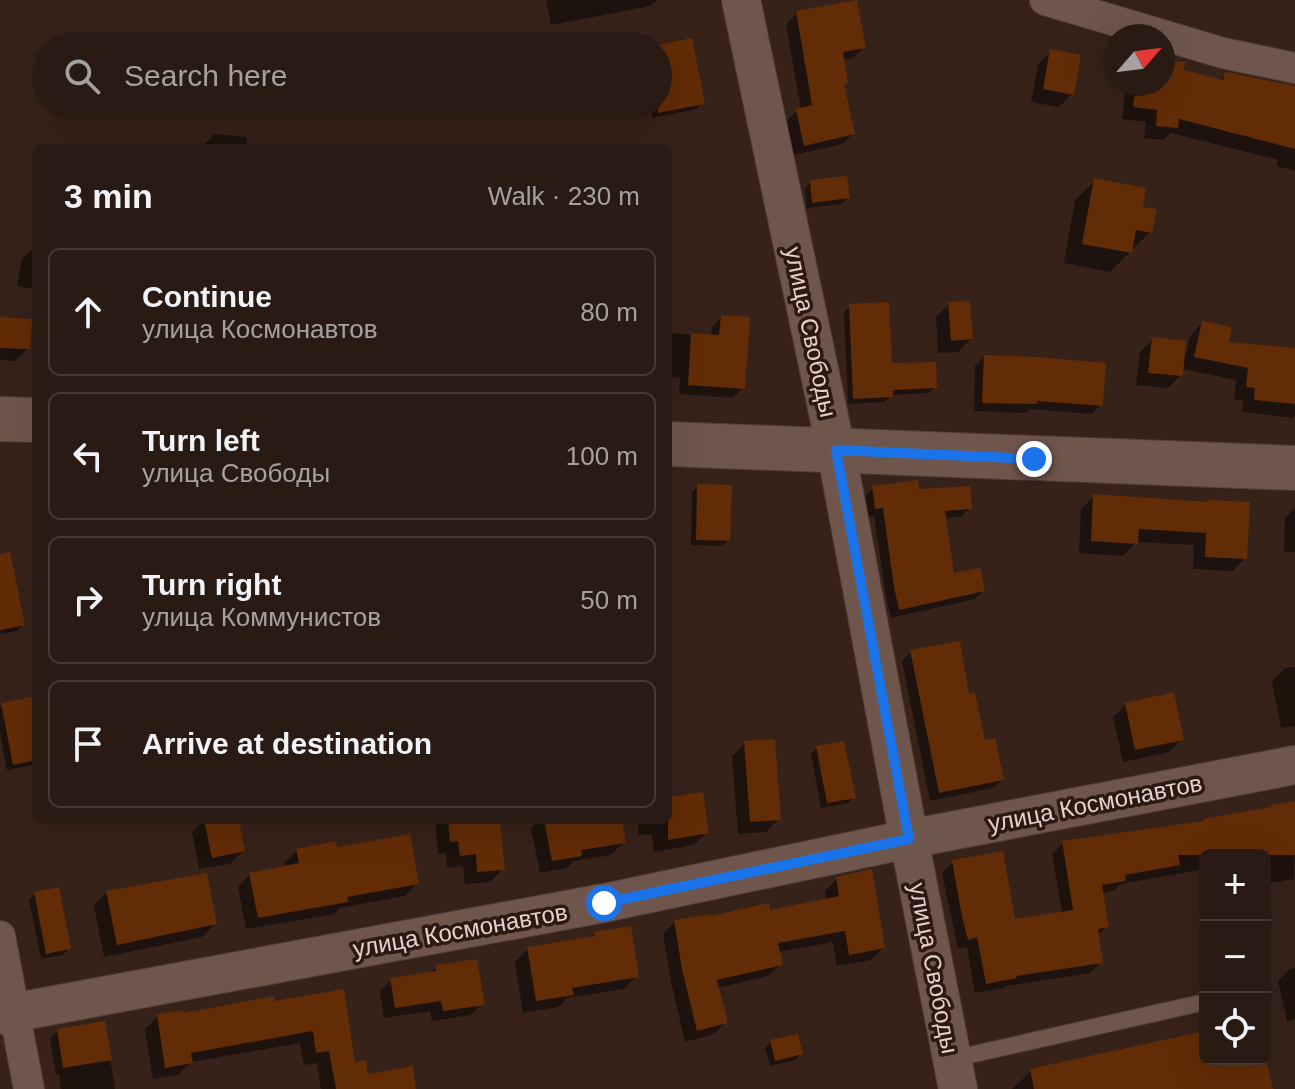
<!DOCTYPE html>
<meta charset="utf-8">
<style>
body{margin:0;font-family:Helvetica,sans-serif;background:#31231d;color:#f1f3f6}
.controls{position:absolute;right:24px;bottom:24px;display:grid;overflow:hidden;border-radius:12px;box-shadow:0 8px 32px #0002}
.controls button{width:72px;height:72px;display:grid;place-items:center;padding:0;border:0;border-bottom:2px solid #453834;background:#291a14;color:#f1f3f6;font:40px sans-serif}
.compass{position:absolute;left:1103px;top:24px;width:72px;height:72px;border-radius:50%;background:#291a14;box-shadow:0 8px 32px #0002;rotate:62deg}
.stop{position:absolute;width:24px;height:24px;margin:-18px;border:6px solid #1a73e8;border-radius:50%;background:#fff}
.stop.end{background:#1a73e8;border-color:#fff;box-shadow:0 2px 8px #0008}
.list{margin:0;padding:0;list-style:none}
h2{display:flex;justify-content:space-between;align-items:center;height:104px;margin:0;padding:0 32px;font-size:34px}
h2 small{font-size:26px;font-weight:400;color:#a5a1a0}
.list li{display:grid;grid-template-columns:52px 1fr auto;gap:24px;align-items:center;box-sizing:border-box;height:128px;margin:0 16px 16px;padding:0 16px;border:2px solid #453834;border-radius:12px}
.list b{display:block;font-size:30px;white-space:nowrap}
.list p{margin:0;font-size:26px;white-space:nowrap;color:#a5a1a0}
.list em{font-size:26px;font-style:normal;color:#a5a1a0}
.icon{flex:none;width:44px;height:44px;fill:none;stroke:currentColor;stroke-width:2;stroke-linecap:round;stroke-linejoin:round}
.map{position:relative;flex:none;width:1295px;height:1089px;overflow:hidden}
.search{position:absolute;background:#291a14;box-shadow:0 8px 32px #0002;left:32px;top:32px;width:640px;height:88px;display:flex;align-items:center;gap:20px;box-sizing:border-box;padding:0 28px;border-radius:44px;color:#a5a1a0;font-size:30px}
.panel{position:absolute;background:#291a14;box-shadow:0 8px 32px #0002;left:32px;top:144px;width:640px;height:680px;border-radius:12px}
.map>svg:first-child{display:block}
.shadow{fill:#0007}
.building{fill:#622c06}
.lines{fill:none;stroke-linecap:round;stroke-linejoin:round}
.service-casing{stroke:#513f39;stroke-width:18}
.minor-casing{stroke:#513f39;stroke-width:32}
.tertiary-casing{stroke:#513f39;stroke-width:40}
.secondary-casing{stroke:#513f39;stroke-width:46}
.service{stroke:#6e564c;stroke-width:16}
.minor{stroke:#6e564c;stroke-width:30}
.tertiary{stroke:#6e564c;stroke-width:38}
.secondary{stroke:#6e564c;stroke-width:44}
.route{stroke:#1a73e8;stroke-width:10}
.labels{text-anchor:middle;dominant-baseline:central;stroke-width:7;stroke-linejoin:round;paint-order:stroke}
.street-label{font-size:24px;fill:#e1d2cd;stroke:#2d1911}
</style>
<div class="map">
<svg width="1295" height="1089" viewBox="0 0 1295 1089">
<rect width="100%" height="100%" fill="#37221a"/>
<!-- shadow -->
<g class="shadow">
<polygon points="546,0 657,0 651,6 551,25"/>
<polygon points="797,13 864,47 853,58 842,60 846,82 843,86 853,133 843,144 793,155 786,122 797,111 801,110 786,24"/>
<polygon points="658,47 702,103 697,109 652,118 650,106 658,106"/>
<polygon points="1051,51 1072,94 1059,107 1031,102 1038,64"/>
<polygon points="1163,62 1182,71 1219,81 1226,74 1295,102 1295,171 1277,166 1278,160 1171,133 1163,140 1144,138 1146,122 1122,119 1126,84 1163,84"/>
<polygon points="214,134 247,137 246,148 201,148"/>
<polygon points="1095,181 1140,208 1150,232 1110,272 1064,263 1075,200"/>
<polygon points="811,182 848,198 842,204 807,208 805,188"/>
<polygon points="35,246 36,246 36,289 17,286 22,259"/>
<polygon points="949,304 971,339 958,352 938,353 936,317"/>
<polygon points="850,306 890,366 935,387 929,393 891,395 885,402 848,404 844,312"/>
<polygon points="722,317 743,388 733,398 679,394 680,377 668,378 668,333 711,336 712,327"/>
<polygon points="0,319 28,348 15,361 0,360"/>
<polygon points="1202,323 1226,343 1295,350 1295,415 1293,418 1242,412 1243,400 1234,400 1236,380 1182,369 1181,375 1168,388 1136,385 1140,352 1152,340 1186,354 1190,336"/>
<polygon points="984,357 1101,405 1092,414 1029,409 1026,413 974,411 975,366"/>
<polygon points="698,486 728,541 722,546 691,545 692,492"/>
<polygon points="873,488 918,491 970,508 961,517 944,518 952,576 983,591 975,599 891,618 886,596 874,516 867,517 865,496"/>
<polygon points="1094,496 1207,504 1245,558 1233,571 1193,569 1194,545 1136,542 1123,556 1079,553 1081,509"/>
<polygon points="1295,508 1295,552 1284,552 1285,518"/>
<polygon points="0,586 23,625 17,631 0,634"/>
<polygon points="911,652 983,742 1002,780 993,788 930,801 902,661"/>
<polygon points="1295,667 1295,726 1281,728 1272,681 1285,668"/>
<polygon points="36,698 36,764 7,770 0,733 0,706"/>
<polygon points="1126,704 1182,739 1169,752 1123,762 1113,717"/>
<polygon points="745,743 779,819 766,832 738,834 732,756"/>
<polygon points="817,748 854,797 848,803 821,808 811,754"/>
<polygon points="668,799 707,832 694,845 654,852 652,834 639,835 637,820 668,820"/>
<polygon points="1295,805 1294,879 1271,883 1268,864 1265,864 1265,855 1205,855 1205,874 1200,875 1199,870 1121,884 1113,891 1102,893 1107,926 1097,936 1101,962 1090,973 1006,986 1004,988 975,993 967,947 958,949 942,873 953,862 1013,921 1062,913 1052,854 1063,843 1201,824"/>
<polygon points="204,820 237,820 243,851 230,864 199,869 192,832"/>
<polygon points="435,820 498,820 503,869 490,882 465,884 463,866 447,868 446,853 438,854"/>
<polygon points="539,820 620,820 624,842 611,855 574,861 567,868 540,873 531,828"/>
<polygon points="336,849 417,883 405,896 340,908 334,914 246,929 238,887 250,874 285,867 284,863 297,851"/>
<polygon points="837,879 883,948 871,960 837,966 833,942 778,952 781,964 768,976 717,988 726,1022 714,1034 685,1042 671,982 663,934 675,922 769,913 826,901 825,891"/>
<polygon points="107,892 215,924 202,937 104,957 94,905"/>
<polygon points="35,894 69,949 63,955 41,959 29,900"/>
<polygon points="595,934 637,976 624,989 567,998 559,1007 523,1013 515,962 528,949 590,938"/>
<polygon points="436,967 482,1004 471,1015 432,1021 430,1011 384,1018 380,991 391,980 429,974"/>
<polygon points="1295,968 1295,1019 1287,1021 1278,981 1290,969"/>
<polygon points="342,991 354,1064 366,1076 414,1089 321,1089 317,1063 304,1065 300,1043 191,1062 178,1075 153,1079 145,1029 158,1016 183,1015 274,1003"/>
<polygon points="104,1023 115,1089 61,1089 59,1074 56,1074 50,1038 58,1031"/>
<polygon points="1205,1033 1205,1059 1264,1059 1268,1089 1012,1089 1031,1071"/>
<polygon points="771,1042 801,1054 795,1060 770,1066 765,1048"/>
</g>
<!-- building -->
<g class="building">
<polygon points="857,0 866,48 843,52 848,83 844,84 855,134 804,146 796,109 812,105 796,11"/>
<polygon points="692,38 705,104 658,113 658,45"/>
<polygon points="1050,49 1081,55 1074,95 1043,89"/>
<polygon points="1163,60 1185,62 1184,70 1223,80 1225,72 1295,86 1295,149 1179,119 1178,128 1156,126 1157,110 1133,107 1136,84 1163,84"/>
<polygon points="847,176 850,198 812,203 810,180"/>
<polygon points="1094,178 1146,188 1143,207 1157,209 1152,233 1136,230 1132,253 1082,244"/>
<polygon points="970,301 973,339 951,341 948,302"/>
<polygon points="889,302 892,363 936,362 937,388 893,390 893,397 853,399 849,304"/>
<polygon points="721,315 750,317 745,389 688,385 691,333 719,335"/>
<polygon points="0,317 32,319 30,349 0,348"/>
<polygon points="1202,321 1232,327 1229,342 1295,348 1295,404 1254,400 1255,388 1246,387 1248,368 1194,357"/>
<polygon points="1152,337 1186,341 1183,376 1148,373"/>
<polygon points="984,355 1038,357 1106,363 1103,406 1037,401 1037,404 982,403"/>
<polygon points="918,480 919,489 970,486 972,509 945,511 954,573 980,568 985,591 899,610 894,587 883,508 875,509 872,486"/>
<polygon points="697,484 732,485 730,541 696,540"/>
<polygon points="1093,494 1208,502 1208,500 1250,502 1247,559 1205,557 1206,533 1139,529 1138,544 1091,541"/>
<polygon points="10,552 25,625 0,630 0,554"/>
<polygon points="960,641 969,694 975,693 985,740 995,738 1004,780 939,793 910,650"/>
<polygon points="1174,692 1184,740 1135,750 1125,703"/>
<polygon points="36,696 36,760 13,765 1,703"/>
<polygon points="775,739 781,820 750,822 744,741"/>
<polygon points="844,741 856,798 827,803 816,746"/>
<polygon points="703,792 709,833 668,840 668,797"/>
<polygon points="1295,801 1295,855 1178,855 1180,865 1125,875 1126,881 1102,885 1109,927 1098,929 1103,963 1016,976 1017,978 986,984 977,937 968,940 962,917 952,860 1003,851 1015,919 1073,910 1062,841 1203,821 1203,819 1271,807 1271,805"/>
<polygon points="204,820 239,820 245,851 212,858"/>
<polygon points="448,820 500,820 505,870 477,872 476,854 460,856 458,841 450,842"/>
<polygon points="544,820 622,820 626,843 581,850 582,856 552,861"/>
<polygon points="410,834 419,884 347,897 348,902 258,918 249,873 299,863 296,849 336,841 337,847"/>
<polygon points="872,869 885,948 849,955 845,931 778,943 783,965 717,980 728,1023 697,1031 682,969 674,920 711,914 711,916 769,903 770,910 839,896 836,877"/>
<polygon points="207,873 217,924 117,945 106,891"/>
<polygon points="59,887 71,949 46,954 34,892"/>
<polygon points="631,926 639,977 572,988 574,995 536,1001 527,947 595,936 594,932"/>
<polygon points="477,959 485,1005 443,1011 441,1001 395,1008 390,978 436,971 435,965"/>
<polygon points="344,989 355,1062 366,1060 368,1074 413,1066 416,1089 336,1089 329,1051 316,1053 313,1031 191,1053 193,1063 165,1068 157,1014 184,1010 184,1013 274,996 275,1001"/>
<polygon points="105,1021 112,1060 63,1068 57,1029"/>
<polygon points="1205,1031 1205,1059 1266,1059 1273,1089 1034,1089 1030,1069"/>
<polygon points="798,1034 803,1054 775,1061 770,1040"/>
</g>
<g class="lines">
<defs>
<polyline id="service" points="952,1059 1205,1002"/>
<g id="minor">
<polyline points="1045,0 1223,53 1295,68"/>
<polyline points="0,936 29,1089"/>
</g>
<g id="tertiary">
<polyline points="741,0 836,450 909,839 958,1089"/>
<polyline points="0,1015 604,903 909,839 1295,765"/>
</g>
<g id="secondary">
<polyline points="0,419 36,420"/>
<polyline points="668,444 1295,468"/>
</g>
</defs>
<!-- service casing -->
<use href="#service" class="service-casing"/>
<!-- minor casing -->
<use href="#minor" class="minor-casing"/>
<!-- tertiary casing -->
<use href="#tertiary" class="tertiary-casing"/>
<!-- secondary casing -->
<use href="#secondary" class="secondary-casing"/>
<!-- service -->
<use href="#service" class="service"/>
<!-- minor -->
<use href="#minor" class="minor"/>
<!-- tertiary -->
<use href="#tertiary" class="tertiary"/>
<!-- secondary -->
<use href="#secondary" class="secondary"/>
</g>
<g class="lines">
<!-- route -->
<polyline class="route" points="604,903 909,839 836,450 1034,459"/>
</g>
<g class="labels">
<!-- street labels -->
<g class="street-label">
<text transform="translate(811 332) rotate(78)">улица Свободы</text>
<text transform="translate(1095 803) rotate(-11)">улица Космонавтов</text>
<text transform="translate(460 930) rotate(-10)">улица Космонавтов</text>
<text transform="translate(934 968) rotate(79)">улица Свободы</text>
</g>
</g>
</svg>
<div class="controls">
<button>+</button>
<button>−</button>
<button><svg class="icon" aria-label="locate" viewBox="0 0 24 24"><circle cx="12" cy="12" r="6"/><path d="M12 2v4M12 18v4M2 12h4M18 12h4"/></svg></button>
</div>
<svg class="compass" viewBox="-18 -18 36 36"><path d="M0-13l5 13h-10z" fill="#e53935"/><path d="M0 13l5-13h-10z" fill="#a5a1a0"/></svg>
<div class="stop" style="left:604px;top:903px"></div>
<div class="stop end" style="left:1034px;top:459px"></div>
<div class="search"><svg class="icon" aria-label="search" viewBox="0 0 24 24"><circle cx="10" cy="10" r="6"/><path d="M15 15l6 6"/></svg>Search here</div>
<section class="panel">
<h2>3 min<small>Walk · 230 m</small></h2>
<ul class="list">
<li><svg class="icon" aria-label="ahead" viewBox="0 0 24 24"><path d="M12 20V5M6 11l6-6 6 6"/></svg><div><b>Continue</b><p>улица Космонавтов</p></div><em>80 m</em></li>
<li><svg class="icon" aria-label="left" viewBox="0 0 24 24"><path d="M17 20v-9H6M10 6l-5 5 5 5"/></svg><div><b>Turn left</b><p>улица Свободы</p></div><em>100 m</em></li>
<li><svg class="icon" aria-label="right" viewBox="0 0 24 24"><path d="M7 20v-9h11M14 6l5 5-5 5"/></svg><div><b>Turn right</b><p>улица Коммунистов</p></div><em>50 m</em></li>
<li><svg class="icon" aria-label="arrive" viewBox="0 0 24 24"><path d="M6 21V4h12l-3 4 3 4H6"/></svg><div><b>Arrive at destination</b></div></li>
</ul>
</section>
</div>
